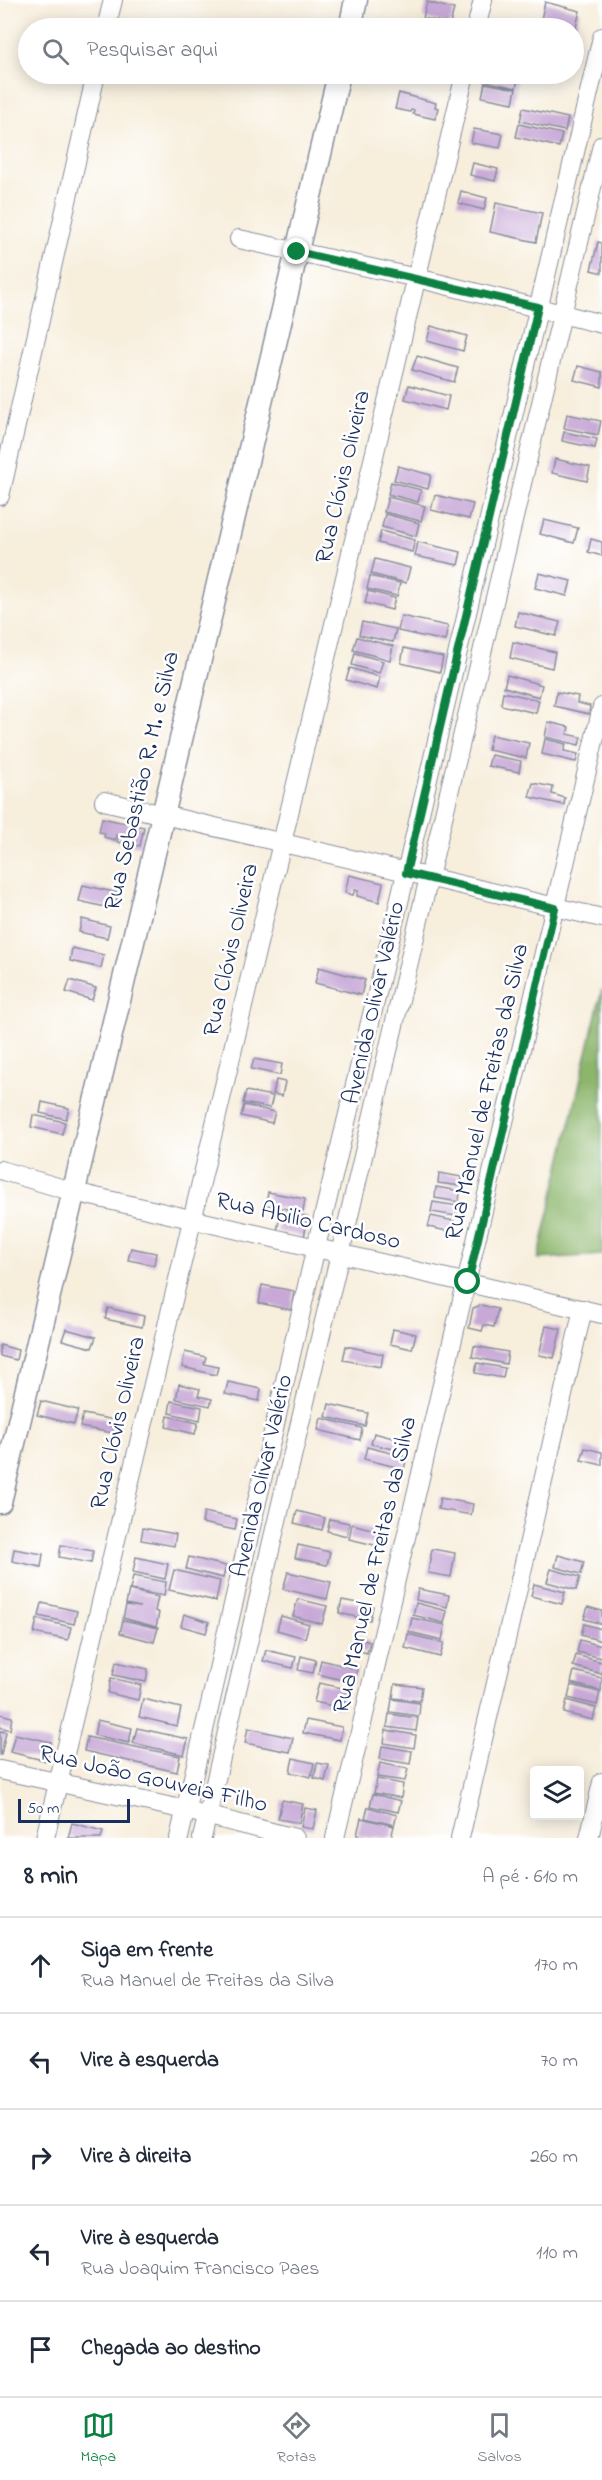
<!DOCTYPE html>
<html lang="pt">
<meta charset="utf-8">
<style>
body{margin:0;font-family:"Indie Flower",sans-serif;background:#f2f2f3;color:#1f2937}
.controls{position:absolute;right:18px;bottom:18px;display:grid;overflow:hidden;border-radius:6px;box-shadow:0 3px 15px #0003}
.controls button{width:54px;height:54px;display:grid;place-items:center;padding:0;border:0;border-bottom:2px solid #e0e1e3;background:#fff;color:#1f2937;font:30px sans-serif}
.scale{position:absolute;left:18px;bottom:15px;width:112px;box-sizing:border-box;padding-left:6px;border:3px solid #1b2f5e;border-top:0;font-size:16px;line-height:21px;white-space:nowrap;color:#1b2f5e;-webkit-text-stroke:4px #fff;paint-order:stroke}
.stop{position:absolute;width:18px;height:18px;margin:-14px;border:4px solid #0b8043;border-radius:50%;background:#fff}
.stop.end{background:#0b8043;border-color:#fff;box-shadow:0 2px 6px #0008}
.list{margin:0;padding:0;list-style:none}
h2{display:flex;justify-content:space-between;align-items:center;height:78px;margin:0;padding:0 24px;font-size:26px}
h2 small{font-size:20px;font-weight:400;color:#747a83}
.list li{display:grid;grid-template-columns:39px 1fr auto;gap:18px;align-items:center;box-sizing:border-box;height:96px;padding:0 24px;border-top:2px solid #e0e1e3}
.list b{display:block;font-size:22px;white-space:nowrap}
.list p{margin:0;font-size:20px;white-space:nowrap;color:#747a83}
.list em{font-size:20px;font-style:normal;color:#747a83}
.icon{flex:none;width:33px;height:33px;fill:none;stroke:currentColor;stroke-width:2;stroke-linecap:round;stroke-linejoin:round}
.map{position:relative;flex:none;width:602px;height:1838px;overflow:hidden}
.search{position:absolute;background:#fff;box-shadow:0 3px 15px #0003;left:18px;right:18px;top:18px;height:66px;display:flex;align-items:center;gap:15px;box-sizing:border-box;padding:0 21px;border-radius:33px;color:#747a83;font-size:22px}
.sheet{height:558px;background:#fff}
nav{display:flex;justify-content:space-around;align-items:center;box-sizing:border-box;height:84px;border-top:2px solid #e0e1e3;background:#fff;font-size:16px;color:#747a83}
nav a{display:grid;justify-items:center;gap:3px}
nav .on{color:#0b8043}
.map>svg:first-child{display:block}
.forest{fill:#8cb66c;stroke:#547265;stroke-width:1.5}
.building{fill:#c7a8d7}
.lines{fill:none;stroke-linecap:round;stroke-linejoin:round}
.minor-casing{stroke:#898e9d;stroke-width:20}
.tertiary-casing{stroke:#898e9d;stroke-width:25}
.minor{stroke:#fff;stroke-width:18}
.tertiary{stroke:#fff;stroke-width:22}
.route{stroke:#0b8043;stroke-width:8}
.labels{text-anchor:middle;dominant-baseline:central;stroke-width:5;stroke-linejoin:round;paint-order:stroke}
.street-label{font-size:24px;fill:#1b2f5e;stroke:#fff}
</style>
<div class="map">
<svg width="602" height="1838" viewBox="0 0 602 1838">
<rect width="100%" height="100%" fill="#fff"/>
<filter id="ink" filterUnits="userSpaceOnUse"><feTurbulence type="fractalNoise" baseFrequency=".0167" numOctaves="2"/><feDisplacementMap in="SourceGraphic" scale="12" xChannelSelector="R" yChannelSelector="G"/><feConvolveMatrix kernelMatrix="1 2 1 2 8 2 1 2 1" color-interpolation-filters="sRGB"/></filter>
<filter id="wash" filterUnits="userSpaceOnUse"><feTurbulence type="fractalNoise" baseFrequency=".008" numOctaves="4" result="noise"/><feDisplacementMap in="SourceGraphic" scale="24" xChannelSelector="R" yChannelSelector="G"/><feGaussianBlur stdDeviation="1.35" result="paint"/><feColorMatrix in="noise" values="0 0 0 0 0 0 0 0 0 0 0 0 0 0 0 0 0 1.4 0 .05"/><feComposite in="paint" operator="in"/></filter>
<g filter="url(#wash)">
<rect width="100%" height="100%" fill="#f7eedc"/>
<!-- forest -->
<polygon class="forest" points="602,989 602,1255 538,1259"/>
<g id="blocks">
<!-- building -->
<g class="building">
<polygon points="427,2 454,9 450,24 423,18"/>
<polygon points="545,2 580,11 574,35 574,28 539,28"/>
<polygon points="574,41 579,42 574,61"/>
<polygon points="487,74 519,76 516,88 485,81"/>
<polygon points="485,83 516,89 513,103 482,97"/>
<polygon points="399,93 436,103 435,107 438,108 435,119 413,114 414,110 411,110 410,112 395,109"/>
<polygon points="523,108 568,118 565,131 520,121"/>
<polygon points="519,124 562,134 559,147 516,137"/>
<polygon points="474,129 503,134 500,148 471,143"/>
<polygon points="473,163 498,169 495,181 470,175"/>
<polygon points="461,191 487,198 484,210 458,203"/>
<polygon points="496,203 542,213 536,242 490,232"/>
<polygon points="598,242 602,243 602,273 591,270"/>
<polygon points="431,326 467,336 463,351 427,341"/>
<polygon points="417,356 458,368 454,382 412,370"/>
<polygon points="578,366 602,372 602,387 574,380"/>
<polygon points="409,385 449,396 446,410 405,399"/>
<polygon points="567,414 601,421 598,435 564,428"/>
<polygon points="564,432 597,439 595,448 562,441"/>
<polygon points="555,459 590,467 587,481 552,473"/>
<polygon points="398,466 431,475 428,489 394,480"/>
<polygon points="391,482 421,490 418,502 388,494"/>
<polygon points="435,495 473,504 469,519 431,510"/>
<polygon points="388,497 425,506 421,521 384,512"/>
<polygon points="385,514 419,523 416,536 382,527"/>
<polygon points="544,520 578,528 574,543 540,534"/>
<polygon points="381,531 415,540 412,552 378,543"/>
<polygon points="591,539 602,542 602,556 588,552"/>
<polygon points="418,542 461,552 458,565 415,556"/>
<polygon points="375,559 410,568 406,583 371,574"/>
<polygon points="539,573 571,581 567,596 535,588"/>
<polygon points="370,576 400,583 397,596 367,589"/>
<polygon points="368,591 395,598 392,610 365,603"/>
<polygon points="518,612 560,622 556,636 515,626"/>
<polygon points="401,616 448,626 445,641 398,631"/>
<polygon points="362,622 396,629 393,642 359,635"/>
<polygon points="357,637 393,646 390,660 353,650"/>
<polygon points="513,642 555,652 552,668 510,658"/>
<polygon points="404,648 443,657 440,672 401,663"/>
<polygon points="355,653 383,661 379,673 352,665"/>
<polygon points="350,668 380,677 377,689 346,680"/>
<polygon points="507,675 542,685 539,697 504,687"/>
<polygon points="503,692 539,700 536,713 501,705"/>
<polygon points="557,692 578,696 577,703 590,706 589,714 554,706"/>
<polygon points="548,722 569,727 567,734 581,737 579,745 545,737"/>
<polygon points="491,735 529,743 526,758 488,750"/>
<polygon points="545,739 566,744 564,751 578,754 576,762 542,754"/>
<polygon points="491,755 521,761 519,772 488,766"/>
<polygon points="533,783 553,787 552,794 565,798 564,805 529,797"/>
<polygon points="102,818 144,827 140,846 117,842 118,836 116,835 115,840 104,837 105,833 99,832"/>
<polygon points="349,875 383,883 379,902 357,896 358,891 355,890 353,895 345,893"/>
<polygon points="83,885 118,893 114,909 79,901"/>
<polygon points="82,919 110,926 107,938 79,932"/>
<polygon points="72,948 104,955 101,968 70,961"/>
<polygon points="319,967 365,980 361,995 315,983"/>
<polygon points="70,980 96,988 92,1000 66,992"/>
<polygon points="254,1059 282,1064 280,1075 251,1069"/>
<polygon points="276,1080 285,1082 282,1096 273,1094"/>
<polygon points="246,1091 273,1096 270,1108 243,1103"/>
<polygon points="42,1102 69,1108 66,1119 40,1113"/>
<polygon points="244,1105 275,1112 272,1123 241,1116"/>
<polygon points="33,1115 65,1122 62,1134 31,1127"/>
<polygon points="439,1173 462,1177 461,1186 438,1183"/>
<polygon points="436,1187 460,1191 459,1202 435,1198"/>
<polygon points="268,1192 305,1199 303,1212 266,1205"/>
<polygon points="433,1202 458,1206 456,1216 431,1212"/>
<polygon points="281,1211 308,1217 304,1237 277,1231"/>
<polygon points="431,1216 454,1221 452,1232 428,1227"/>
<polygon points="131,1248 156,1253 154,1265 128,1260"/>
<polygon points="262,1285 294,1291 291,1310 259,1303"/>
<polygon points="481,1305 498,1309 494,1327 484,1325 482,1331 469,1328 473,1308"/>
<polygon points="108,1308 144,1316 142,1327 105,1319"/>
<polygon points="546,1326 561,1329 554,1358 539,1355"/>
<polygon points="66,1329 96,1337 92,1348 62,1340"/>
<polygon points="393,1329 416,1334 412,1349 390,1344"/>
<polygon points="0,1345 18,1350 16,1360 0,1356"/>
<polygon points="346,1346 383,1354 381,1367 343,1360"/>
<polygon points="474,1346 508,1352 506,1364 472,1357"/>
<polygon points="185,1352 206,1357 204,1364 218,1367 216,1375 182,1367"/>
<polygon points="477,1363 505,1368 503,1378 475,1373"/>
<polygon points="228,1382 261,1389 259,1401 225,1394"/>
<polygon points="179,1384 200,1389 198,1396 212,1399 210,1406 176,1399"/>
<polygon points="41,1401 78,1410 74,1424 37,1415"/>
<polygon points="171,1401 202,1407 200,1420 169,1413"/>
<polygon points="329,1404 368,1413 365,1426 326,1417"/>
<polygon points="83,1414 115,1420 113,1433 80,1427"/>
<polygon points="168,1416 198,1423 195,1434 166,1427"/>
<polygon points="321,1418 362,1428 360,1440 318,1430"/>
<polygon points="374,1433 404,1441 402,1451 371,1444"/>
<polygon points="367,1447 407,1457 404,1469 364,1459"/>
<polygon points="585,1448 602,1452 602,1465 581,1460"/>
<polygon points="440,1498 473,1504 471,1515 438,1509"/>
<polygon points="297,1511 325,1518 322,1530 294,1523"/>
<polygon points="204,1512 237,1519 235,1530 202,1523"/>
<polygon points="330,1519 349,1523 347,1536 327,1531"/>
<polygon points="352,1524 386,1533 383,1547 349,1539"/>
<polygon points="143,1528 176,1534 174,1546 141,1540"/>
<polygon points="61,1545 93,1551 91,1563 59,1557"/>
<polygon points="298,1545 330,1552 327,1565 295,1558"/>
<polygon points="14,1549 43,1554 41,1567 12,1561"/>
<polygon points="432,1549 455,1553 451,1577 428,1573"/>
<polygon points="558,1555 584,1562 581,1574 555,1567"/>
<polygon points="136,1557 168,1564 165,1579 133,1572"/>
<polygon points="189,1557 226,1566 223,1578 186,1569"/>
<polygon points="551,1569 580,1577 576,1590 547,1582"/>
<polygon points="174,1570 220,1581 216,1601 169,1590"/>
<polygon points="288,1572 331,1582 327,1599 283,1589"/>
<polygon points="133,1576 166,1582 164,1596 130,1590"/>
<polygon points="534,1584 565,1592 562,1604 531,1596"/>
<polygon points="418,1589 449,1595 447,1607 416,1600"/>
<polygon points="129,1590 158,1597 155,1611 159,1613 156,1627 123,1618 126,1605 140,1607 126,1604"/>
<polygon points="298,1599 327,1606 322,1624 293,1616"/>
<polygon points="342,1600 373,1606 370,1620 339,1613"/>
<polygon points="42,1603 77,1611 74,1624 39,1616"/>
<polygon points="416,1603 447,1611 444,1623 413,1615"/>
<polygon points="588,1607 602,1611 602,1624 584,1619"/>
<polygon points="184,1614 209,1622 206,1633 181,1626"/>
<polygon points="281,1616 309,1624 305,1638 277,1630"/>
<polygon points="412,1618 445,1625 442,1640 409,1632"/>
<polygon points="37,1619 71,1627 68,1640 34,1633"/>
<polygon points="123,1620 158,1628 154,1642 120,1633"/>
<polygon points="584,1624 602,1629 602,1641 581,1635"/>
<polygon points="408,1634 444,1643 440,1657 405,1648"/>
<polygon points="354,1637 370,1642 367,1653 350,1648"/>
<polygon points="580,1640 602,1646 602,1658 577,1652"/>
<polygon points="266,1650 296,1657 293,1668 263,1661"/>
<polygon points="576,1655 602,1662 602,1674 573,1666"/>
<polygon points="301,1656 316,1660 313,1673 298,1670"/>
<polygon points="321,1660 357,1669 354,1683 318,1674"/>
<polygon points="116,1662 148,1669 146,1682 113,1675"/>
<polygon points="574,1671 602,1678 601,1691 571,1683"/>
<polygon points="111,1678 141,1685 138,1700 108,1693"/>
<polygon points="319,1683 347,1689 343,1708 314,1702"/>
<polygon points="395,1684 422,1687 420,1701 393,1698"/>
<polygon points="571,1685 600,1692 597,1705 568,1698"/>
<polygon points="143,1699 181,1708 177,1726 139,1717"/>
<polygon points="392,1699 420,1703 419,1716 390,1712"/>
<polygon points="567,1700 596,1708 593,1720 564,1713"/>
<polygon points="0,1714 12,1717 10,1730 0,1727"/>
<polygon points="389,1714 418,1718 416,1731 387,1727"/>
<polygon points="97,1720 132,1728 129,1743 94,1735"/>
<polygon points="306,1720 342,1727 340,1740 303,1733"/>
<polygon points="137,1728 188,1739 184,1755 133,1743"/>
<polygon points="248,1728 293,1738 290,1752 245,1743"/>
<polygon points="386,1730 416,1735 414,1748 384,1743"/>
<polygon points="0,1731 6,1732 1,1755 0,1755"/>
<polygon points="15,1734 51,1742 47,1761 10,1752"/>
<polygon points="87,1737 180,1756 177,1772 84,1751"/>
<polygon points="382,1746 412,1751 410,1764 380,1759"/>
<polygon points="293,1758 314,1763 311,1777 290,1772"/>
<polygon points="317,1763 329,1765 325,1781 314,1778"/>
<polygon points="380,1763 408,1769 405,1781 377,1777"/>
<polygon points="377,1779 403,1784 401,1798 374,1793"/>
<polygon points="373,1794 401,1801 398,1812 370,1806"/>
<polygon points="282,1800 303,1804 299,1823 278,1819"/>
<polygon points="368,1807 397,1815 394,1825 365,1818"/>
<polygon points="305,1808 317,1810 313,1829 301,1827"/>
<polygon points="361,1818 394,1826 391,1838 371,1838 357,1835"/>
<polygon points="72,1823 103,1831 101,1838 68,1838"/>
</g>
</g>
</g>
<g filter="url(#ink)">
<use href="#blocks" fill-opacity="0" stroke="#898e9d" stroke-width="1.5"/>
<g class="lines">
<defs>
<g id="minor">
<polyline points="106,28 113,0"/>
<polyline points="476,28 483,0"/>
<polyline points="239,239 417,278 602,324"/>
<polyline points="0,496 96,74"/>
<polyline points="104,801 602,918"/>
<polyline points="0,1170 74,1192 602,1314"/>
<polyline points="0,1770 186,1810 295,1838"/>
<polyline points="45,1838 465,74"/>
<polyline points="179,1838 316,1247 406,873 602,37"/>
<polyline points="202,1838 602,145"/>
<polyline points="335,1838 602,707"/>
<polyline points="460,1838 583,1309"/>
<polyline points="589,1838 602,1782"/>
</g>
<g id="tertiary">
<polyline points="350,28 356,0"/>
<polyline points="0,1502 339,74"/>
</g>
</defs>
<!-- minor casing -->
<use href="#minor" class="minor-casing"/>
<!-- tertiary casing -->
<use href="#tertiary" class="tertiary-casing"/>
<!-- minor -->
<use href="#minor" class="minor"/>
<!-- tertiary -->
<use href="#tertiary" class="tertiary"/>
</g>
</g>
<g class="lines" filter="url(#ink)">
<!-- route -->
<polyline class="route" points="297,252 538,307 406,873 555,908 468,1282"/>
</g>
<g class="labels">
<!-- street labels -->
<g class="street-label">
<text transform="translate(344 477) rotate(-77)">Rua Clóvis Oliveira</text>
<text transform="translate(143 781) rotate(-77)">Rua Sebastião R. M. e Silva</text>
<text transform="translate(232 950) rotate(-77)">Rua Clóvis Oliveira</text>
<text transform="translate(375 1003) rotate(-77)">Avenida Olivar Valério</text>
<text transform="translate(488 1092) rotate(-77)">Rua Manuel de Freitas da Silva</text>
<text transform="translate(308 1222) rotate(13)">Rua Abilio Cardoso</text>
<text transform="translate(119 1423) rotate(-77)">Rua Clóvis Oliveira</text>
<text transform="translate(263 1476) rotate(-77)">Avenida Olivar Valério</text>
<text transform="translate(376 1565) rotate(-77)">Rua Manuel de Freitas da Silva</text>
<text transform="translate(153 1780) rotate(13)">Rua João Gouveia Filho</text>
</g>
</g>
</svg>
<div class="controls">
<button><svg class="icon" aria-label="layers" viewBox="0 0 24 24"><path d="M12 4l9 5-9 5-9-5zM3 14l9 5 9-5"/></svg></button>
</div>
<div class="scale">50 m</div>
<div class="stop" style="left:468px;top:1282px"></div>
<div class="stop end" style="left:297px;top:252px"></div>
<div class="search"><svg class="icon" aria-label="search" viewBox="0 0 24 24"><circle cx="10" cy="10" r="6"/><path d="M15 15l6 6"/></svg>Pesquisar aqui</div>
</div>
<section class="sheet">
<h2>8 min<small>A pé · 610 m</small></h2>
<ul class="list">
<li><svg class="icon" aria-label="ahead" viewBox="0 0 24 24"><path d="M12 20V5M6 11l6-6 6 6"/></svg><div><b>Siga em frente</b><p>Rua Manuel de Freitas da Silva</p></div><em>170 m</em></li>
<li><svg class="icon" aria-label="left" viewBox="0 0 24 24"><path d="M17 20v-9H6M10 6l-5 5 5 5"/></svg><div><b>Vire à esquerda</b></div><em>70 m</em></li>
<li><svg class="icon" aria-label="right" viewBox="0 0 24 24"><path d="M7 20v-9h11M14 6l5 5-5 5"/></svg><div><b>Vire à direita</b></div><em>260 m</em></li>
<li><svg class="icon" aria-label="left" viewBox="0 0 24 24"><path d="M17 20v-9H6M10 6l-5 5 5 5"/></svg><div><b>Vire à esquerda</b><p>Rua Joaquim Francisco Paes</p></div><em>110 m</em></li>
<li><svg class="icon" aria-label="arrive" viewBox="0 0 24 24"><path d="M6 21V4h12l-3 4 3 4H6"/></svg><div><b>Chegada ao destino</b></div></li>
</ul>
</section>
<nav>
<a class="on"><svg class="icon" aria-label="map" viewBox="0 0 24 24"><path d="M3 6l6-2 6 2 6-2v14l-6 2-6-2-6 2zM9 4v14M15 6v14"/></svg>Mapa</a>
<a><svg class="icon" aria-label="directions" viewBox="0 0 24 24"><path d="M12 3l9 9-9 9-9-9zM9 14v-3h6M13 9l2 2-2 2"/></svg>Rotas</a>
<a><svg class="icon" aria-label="saved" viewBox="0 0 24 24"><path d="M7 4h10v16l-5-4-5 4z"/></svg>Salvos</a>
</nav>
